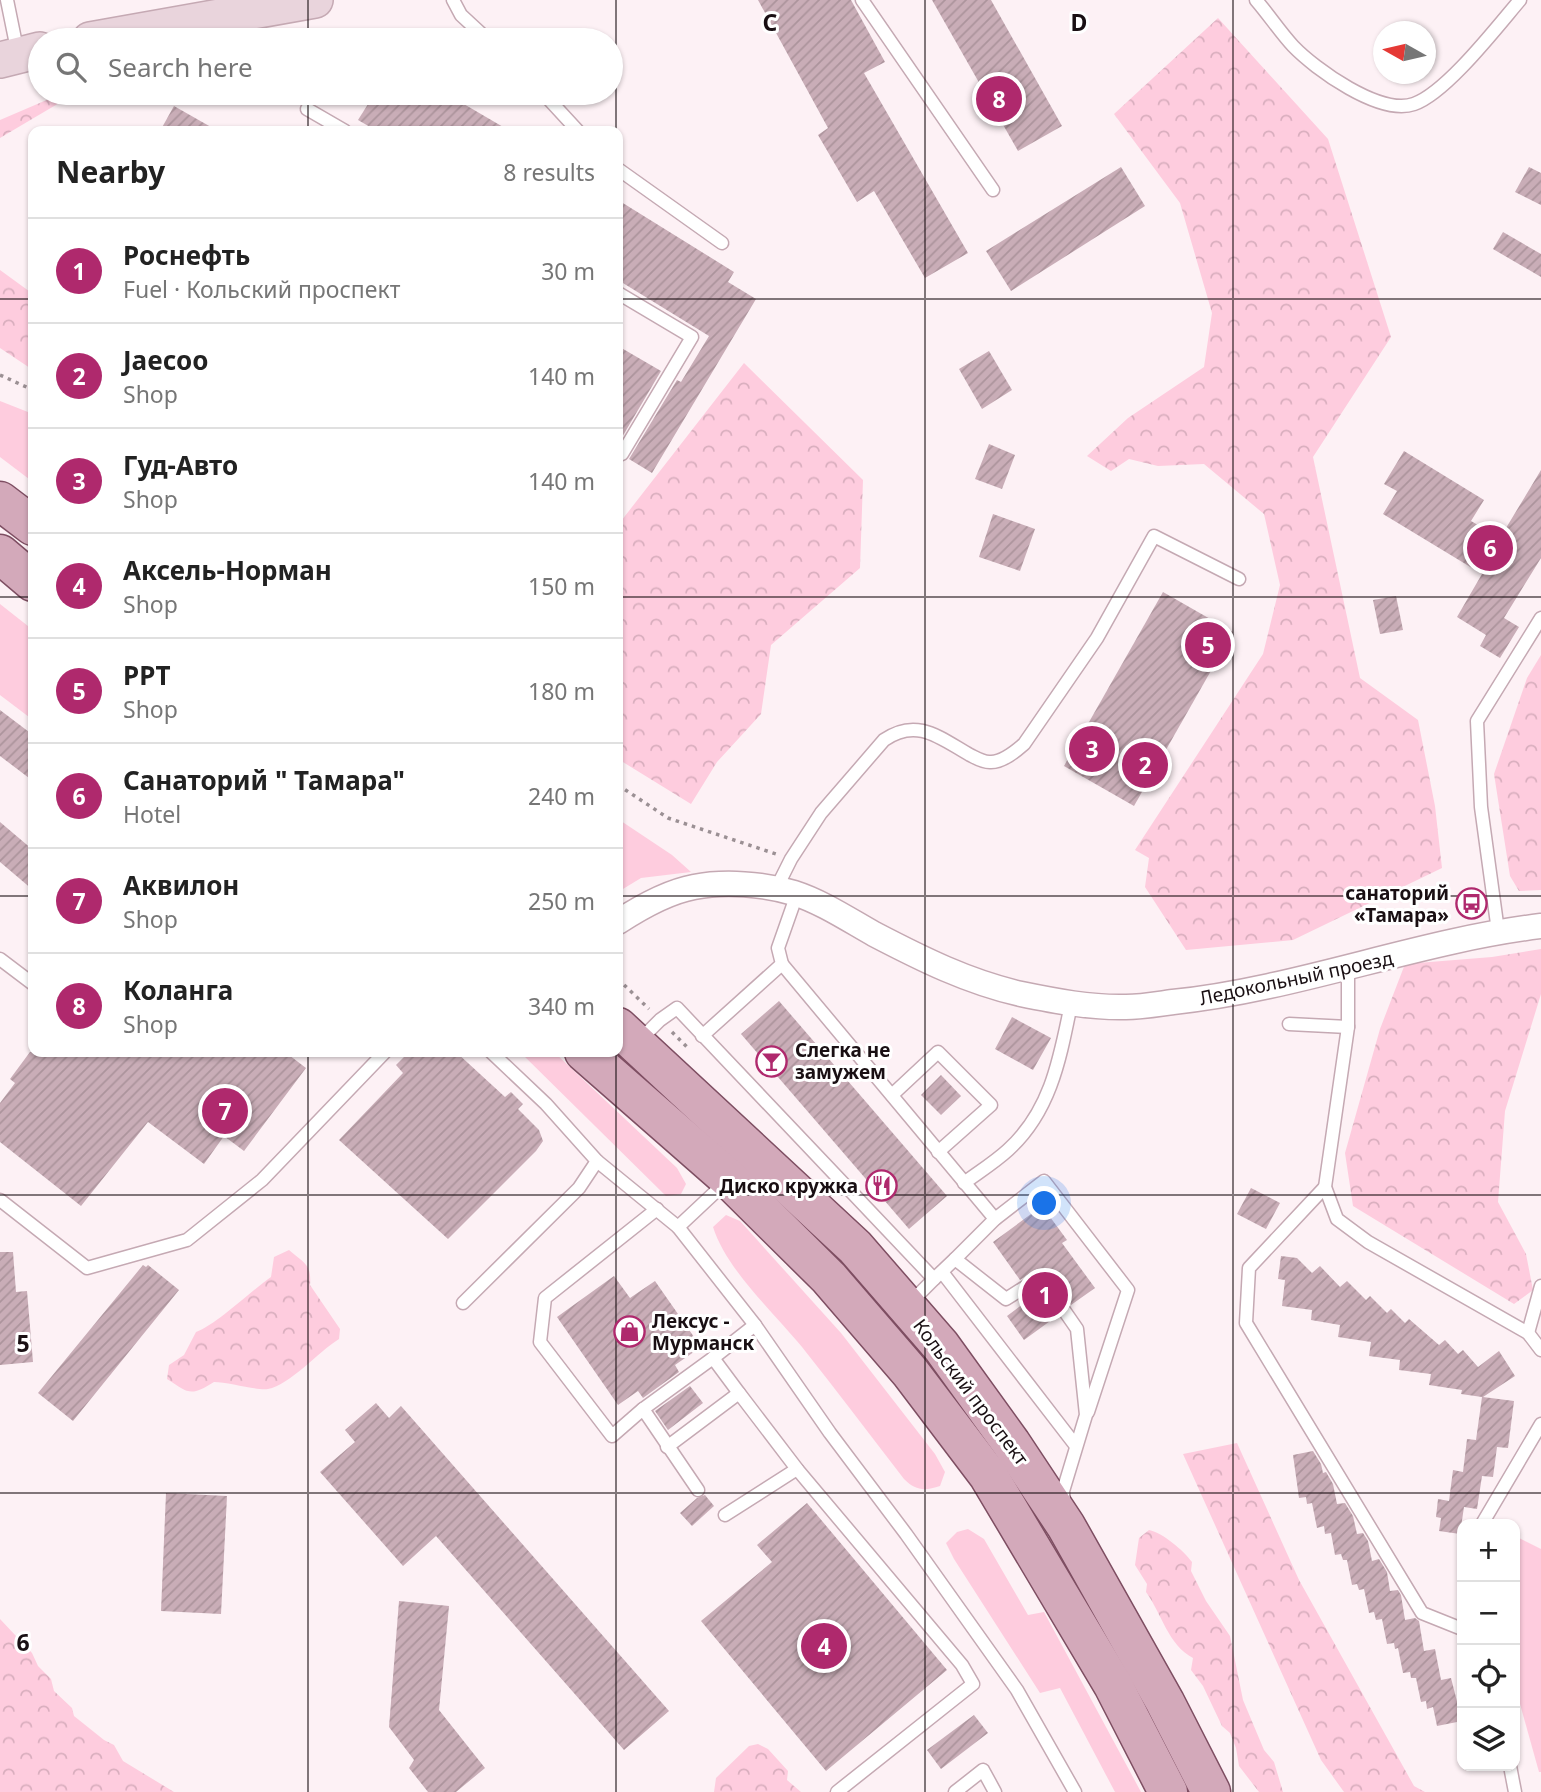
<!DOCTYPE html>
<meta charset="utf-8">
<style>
body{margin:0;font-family:"Noto Sans",sans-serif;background:#f6f6f6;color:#222}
.controls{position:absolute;right:21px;bottom:21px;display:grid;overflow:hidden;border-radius:14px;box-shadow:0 2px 5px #0004}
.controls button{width:63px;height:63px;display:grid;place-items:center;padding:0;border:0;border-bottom:2px solid #e0e0e0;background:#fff;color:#222;font:35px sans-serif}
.compass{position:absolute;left:1373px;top:21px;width:63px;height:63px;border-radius:50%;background:#fff;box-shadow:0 2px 5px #0004;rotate:278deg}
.you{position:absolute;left:1045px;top:1204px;width:24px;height:24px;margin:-18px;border:5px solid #fff;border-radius:50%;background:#1a73e8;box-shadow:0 0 0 10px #1a73e833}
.badge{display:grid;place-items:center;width:46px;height:46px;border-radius:50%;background:#af296d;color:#fff;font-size:23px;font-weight:700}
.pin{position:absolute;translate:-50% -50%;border:4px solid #fff;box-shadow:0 2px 7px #0006}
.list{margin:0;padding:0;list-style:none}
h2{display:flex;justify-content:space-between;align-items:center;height:91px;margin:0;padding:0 28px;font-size:30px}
h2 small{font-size:23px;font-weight:400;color:#767676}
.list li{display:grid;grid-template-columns:46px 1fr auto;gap:21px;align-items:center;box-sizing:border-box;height:105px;padding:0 28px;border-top:2px solid #e0e0e0}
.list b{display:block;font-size:26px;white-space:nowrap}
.list p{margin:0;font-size:23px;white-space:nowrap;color:#767676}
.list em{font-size:23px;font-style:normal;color:#767676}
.icon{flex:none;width:38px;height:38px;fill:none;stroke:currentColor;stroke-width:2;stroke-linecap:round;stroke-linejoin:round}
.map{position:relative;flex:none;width:1541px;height:1792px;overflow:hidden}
.search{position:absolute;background:#fff;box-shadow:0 2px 5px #0004;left:28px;top:28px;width:595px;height:77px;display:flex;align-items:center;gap:18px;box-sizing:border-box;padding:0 24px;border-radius:38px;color:#767676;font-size:26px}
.panel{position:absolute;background:#fff;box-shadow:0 2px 5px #0004;left:28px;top:126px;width:595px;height:931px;border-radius:14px}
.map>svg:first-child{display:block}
.green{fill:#feccde}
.forest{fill:url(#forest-crowns)}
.building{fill:url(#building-hatch)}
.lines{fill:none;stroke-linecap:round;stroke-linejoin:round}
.service-casing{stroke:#c5a9b3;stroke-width:15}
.minor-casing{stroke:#c5a9b3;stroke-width:27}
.secondary-casing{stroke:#c5a9b3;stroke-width:38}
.primary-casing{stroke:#7e4e62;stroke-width:41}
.path{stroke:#9b9094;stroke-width:3.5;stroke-dasharray:3.5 5;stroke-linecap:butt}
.service{stroke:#fff;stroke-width:12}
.minor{stroke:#fff;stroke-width:24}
.secondary{stroke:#e9d4dc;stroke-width:35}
.primary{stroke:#d3a9ba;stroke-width:38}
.grid{fill:none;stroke:#190f13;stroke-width:2;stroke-opacity:0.55}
.labels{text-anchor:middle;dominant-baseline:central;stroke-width:6;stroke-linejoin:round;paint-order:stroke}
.poi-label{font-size:19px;font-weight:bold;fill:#190f13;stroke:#fff;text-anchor:end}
.street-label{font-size:19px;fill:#190f13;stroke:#fff}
.grid-label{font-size:23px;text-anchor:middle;font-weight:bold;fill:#190f13;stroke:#fff;stroke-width:6;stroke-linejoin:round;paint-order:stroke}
</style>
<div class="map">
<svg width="1541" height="1792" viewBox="0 0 1541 1792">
<defs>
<pattern id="forest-crowns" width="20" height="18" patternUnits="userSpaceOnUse" patternTransform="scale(1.75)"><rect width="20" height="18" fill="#feccde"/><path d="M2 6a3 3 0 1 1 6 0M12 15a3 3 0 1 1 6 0" fill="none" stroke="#d9aebe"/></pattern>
<pattern id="building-hatch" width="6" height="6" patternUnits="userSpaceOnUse" patternTransform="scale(1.75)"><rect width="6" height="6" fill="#c9adb7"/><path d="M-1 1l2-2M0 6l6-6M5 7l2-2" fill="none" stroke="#ac949c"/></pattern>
</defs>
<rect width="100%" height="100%" fill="#fdf1f5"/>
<!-- green -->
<g class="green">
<polygon points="0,401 33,414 33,482 0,457"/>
<polygon points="0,604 33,630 33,720 0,695"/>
<polygon points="618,819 672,855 691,872 641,878 618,892"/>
<polygon points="520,1052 554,1052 677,1168 686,1184 681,1194 666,1196"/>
<path d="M726,1215L740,1221L841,1333L935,1454L945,1472L940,1486C925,1491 916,1491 904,1479C870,1435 837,1391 802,1347C774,1313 726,1269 713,1227Z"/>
<polygon points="968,1529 984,1539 1028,1615 1044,1612 1141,1792 1115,1792 1060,1688 1040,1693 954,1559 946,1543 957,1532"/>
<polygon points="1515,1536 1541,1549 1541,1772 1539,1772 1515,1686"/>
</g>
<!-- forest -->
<g class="forest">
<polygon points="1218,18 1328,139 1391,337 1313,457 1360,678 1418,720 1435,806 1442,868 1293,940 1186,950 1145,887 1149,858 1135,850 1263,654 1280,585 1264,514 1204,464 1158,466 1129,459 1111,471 1087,456 1128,418 1204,367 1212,313 1180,203 1114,114"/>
<polygon points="63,93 76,93 0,138 0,120"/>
<polygon points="0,270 33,294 33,370 0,348"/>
<polygon points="744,363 863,480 860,568 771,645 761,714 717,762 691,804 618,759 618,525"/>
<polygon points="1541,655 1541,890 1519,891 1510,876 1494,774 1527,678"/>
<polygon points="1541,949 1541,994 1505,1111 1498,1202 1526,1254 1533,1290 1514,1304 1353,1206 1345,1153 1380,1029 1405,964 1492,957"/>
<path d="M289,1250C302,1262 312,1263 310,1285L340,1329L339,1339C318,1352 290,1385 268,1389C258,1391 228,1382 214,1382C190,1397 189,1393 167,1379L169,1365L184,1355L196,1332C216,1325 251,1291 271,1277L274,1257Z"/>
<polygon points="1237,1443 1299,1580 1414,1786 1425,1792 1344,1792 1321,1760 1183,1454"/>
<path d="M1149,1530C1163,1533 1183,1550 1192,1562L1191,1571L1206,1601L1230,1636L1243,1700L1264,1750L1274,1762L1283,1792H1259L1239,1766L1236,1748L1230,1733L1222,1726L1203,1686L1191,1670L1193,1658C1168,1645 1162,1614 1146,1592L1147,1584L1135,1565L1139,1538Z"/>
<polygon points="0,1619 32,1653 38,1666 51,1679 54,1691 72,1708 74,1716 104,1740 114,1745 123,1761 174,1792 0,1792"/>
<polygon points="758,1744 768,1749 788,1771 787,1780 801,1792 714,1792 716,1778 749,1746"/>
</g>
<!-- building -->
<g class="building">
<polygon points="758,0 851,0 885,62 864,73 968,253 925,278 874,191 857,202 818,135 828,128"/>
<polygon points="932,0 991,0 1062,126 1018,151"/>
<polygon points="375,93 445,93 510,131 377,131 358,120"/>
<polygon points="174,106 218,131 160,131"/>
<polygon points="1121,167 1145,206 1011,291 986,251"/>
<polygon points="1529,167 1541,173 1541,205 1515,192"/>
<polygon points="618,200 734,272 728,282 756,299 652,473 629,459 677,380 681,382 709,336 618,280"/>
<polygon points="1503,232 1541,254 1541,277 1493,249"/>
<polygon points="618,346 661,371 618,444"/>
<polygon points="989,351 1012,390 982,409 959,369"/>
<polygon points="989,444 1015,455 1002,489 975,479"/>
<polygon points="1404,451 1484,500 1471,521 1500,538 1541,470 1541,558 1504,618 1519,627 1500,658 1480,646 1486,635 1457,617 1482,574 1383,514 1397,491 1384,484"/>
<polygon points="993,514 1035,529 1020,571 979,557"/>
<polygon points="1163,592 1233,632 1134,806 1064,766"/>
<polygon points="1396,596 1403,630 1380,634 1373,600"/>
<polygon points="0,710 33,735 33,781 0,756"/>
<polygon points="0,822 33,850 33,890 0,862"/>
<polygon points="779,1001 947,1196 909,1229 741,1034"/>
<polygon points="1012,1017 1051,1038 1033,1070 995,1049"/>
<polygon points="30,1052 285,1052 306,1068 244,1151 224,1136 204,1164 148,1122 81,1206 0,1142 0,1103 15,1083 10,1079"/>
<polygon points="409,1052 456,1052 505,1097 511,1092 523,1104 518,1109 539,1130 543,1141 536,1151 448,1239 339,1140 403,1073 396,1065"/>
<polygon points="941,1075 961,1096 941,1115 921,1095"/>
<polygon points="1251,1188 1280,1203 1266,1229 1237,1214"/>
<polygon points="1042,1206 1067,1240 1062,1243 1095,1288 1071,1305 1044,1269 1037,1269 1020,1280 993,1242"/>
<polygon points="0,1252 13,1252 16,1292 27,1291 33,1362 0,1365"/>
<polygon points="1281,1256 1297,1258 1312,1273 1320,1266 1340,1287 1347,1281 1366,1300 1370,1296 1387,1313 1391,1309 1405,1323 1409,1319 1439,1345 1445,1340 1458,1354 1463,1350 1478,1367 1499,1351 1515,1376 1483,1397 1514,1401 1508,1448 1497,1447 1493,1477 1482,1476 1477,1509 1464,1507 1460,1534 1439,1531 1441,1518 1436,1517 1438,1499 1449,1501 1453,1470 1463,1472 1467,1439 1476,1440 1482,1397 1461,1394 1462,1390 1429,1385 1431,1374 1399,1370 1400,1360 1369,1356 1371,1342 1338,1337 1340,1325 1311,1320 1312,1310 1282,1306 1285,1280 1278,1279"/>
<polygon points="143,1265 146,1267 148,1265 179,1290 73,1421 38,1393"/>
<polygon points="614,1276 630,1298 655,1281 701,1347 675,1365 679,1372 643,1398 638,1391 618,1405 557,1317"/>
<polygon points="1039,1289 1057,1316 1024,1340 1007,1316 1032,1297 1030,1294"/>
<polygon points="690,1386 703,1403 668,1430 655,1411"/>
<polygon points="376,1403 389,1418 401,1406 669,1711 624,1750 436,1536 403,1566 320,1472 355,1442 345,1430"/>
<polygon points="1313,1451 1321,1464 1323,1473 1326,1472 1333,1484 1337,1504 1345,1503 1353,1516 1357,1534 1363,1533 1368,1541 1372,1561 1379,1559 1387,1572 1390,1591 1398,1590 1401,1595 1405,1620 1415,1618 1419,1621 1424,1651 1435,1649 1441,1680 1451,1678 1462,1721 1437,1726 1433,1707 1427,1709 1426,1701 1421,1702 1416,1678 1411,1678 1410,1672 1403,1673 1398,1648 1395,1649 1394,1643 1387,1644 1382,1619 1376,1620 1374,1612 1369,1613 1364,1589 1359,1590 1357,1584 1352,1585 1347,1560 1343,1560 1341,1554 1335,1555 1331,1533 1325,1534 1324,1526 1317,1528 1312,1503 1307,1504 1306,1497 1299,1498 1293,1455"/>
<polygon points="166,1493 227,1496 221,1614 161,1611"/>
<polygon points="705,1495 714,1506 692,1526 680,1513 697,1498"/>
<polygon points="807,1503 947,1670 826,1771 701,1621 772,1562 757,1545"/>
<polygon points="399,1601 449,1606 439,1710 485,1768 456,1792 428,1792 409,1768 414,1760 389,1727"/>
<polygon points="974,1715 988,1733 941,1769 927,1750"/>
</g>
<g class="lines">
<defs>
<g id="service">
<polyline points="7,0 18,54"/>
<polyline points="453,0 461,15 488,40"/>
<polyline points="862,0 993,190"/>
<path d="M1256,0C1269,15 1280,32 1293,46C1315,69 1380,116 1414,104C1446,93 1497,27 1520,0"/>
<polyline points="543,93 578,131"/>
<polyline points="307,109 345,131"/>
<polyline points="618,169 722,243"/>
<polyline points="618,293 692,337 622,454"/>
<path d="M776,889L791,859L821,813L884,740C917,717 940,738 970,755C976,758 984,763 991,762C1003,762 1016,751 1024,744L1097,638L1154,536L1239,579"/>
<polyline points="1498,931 1481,807 1477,721 1541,618"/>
<polyline points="0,959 33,984"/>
<polyline points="782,964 995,1219"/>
<polyline points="1348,969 1348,1027 1325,1187 1337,1219 1368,1242 1528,1333 1541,1350"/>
<polyline points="1289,1024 1348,1027"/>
<polyline points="702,1036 782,964 778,948 797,894"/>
<polyline points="638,1042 660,1020 677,1008 934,1279 955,1259 1006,1299 1041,1277 1077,1329 1086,1415 1063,1491 1064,1502"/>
<polyline points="892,1095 938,1052 991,1105 938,1152"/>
<polyline points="597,1161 678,1227"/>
<polyline points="726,1182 678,1227 755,1325 830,1433 906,1534 1017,1690 1075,1792"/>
<path d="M964,1183C979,1172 995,1162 1008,1150C1051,1111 1060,1058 1071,1004"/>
<polyline points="1325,1187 1249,1268 1246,1323 1422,1613 1462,1629"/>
<polyline points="0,1200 87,1268 187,1240 262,1180 385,1052"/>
<polyline points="657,1209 545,1298 540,1342 612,1436 643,1409 698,1490"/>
<polyline points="955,1259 995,1219 1044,1181 1128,1290 1088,1412"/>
<polyline points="942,1272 1076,1446"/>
<polyline points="463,1303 579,1188 597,1161 546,1104 491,1052"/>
<polyline points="909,1304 934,1279"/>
<polyline points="1528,1333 1541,1286"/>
<polyline points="739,1393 713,1358 755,1325"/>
<polyline points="643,1409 713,1358"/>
<polyline points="667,1447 739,1393 797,1469 962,1665 973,1684 837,1792"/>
<polyline points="725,1515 797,1469"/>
<polyline points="1482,1524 1541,1424"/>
<polyline points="1510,1766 1515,1792"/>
<polyline points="955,1792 983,1770 995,1792"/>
</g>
<path id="minor" d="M618,922C641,907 667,892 694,887C725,881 764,884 794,893C822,902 849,920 874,934C922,959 968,982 1021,994C1055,1001 1091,1008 1126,1007C1141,1007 1158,1004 1173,1002C1298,989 1417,941 1541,926"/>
<g id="secondary">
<polyline points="90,40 315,0"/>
<polyline points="0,60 40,50"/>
</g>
<g id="primary">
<polyline points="0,501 33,526"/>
<polyline points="0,554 33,582"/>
<polyline points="618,1027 855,1247 941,1346 1011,1443 1066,1526 1165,1702 1211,1792"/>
<polyline points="584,1052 729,1179 829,1278 910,1372 988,1475 1113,1685 1168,1792"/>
</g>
</defs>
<!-- service casing -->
<use href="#service" class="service-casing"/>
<!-- minor casing -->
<use href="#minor" class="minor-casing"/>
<!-- secondary casing -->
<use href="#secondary" class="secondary-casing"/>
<!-- primary casing -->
<use href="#primary" class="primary-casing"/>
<!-- path -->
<g class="path">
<polyline points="0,375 33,390"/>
<polyline points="618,785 668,818 776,854"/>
<polyline points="618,979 649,1009"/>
<polyline points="672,1032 689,1049"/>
</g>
<!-- service -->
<use href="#service" class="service"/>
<!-- minor -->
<use href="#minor" class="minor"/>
<!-- secondary -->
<use href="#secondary" class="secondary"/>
<!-- primary -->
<use href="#primary" class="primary"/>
</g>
<!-- grid -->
<path class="grid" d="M308,0V40M616,0V131M925,0V1792M1233,0V1792M308,93V131M0,299H33M618,299H1541M0,597H33M618,597H1541M0,896H33M618,896H1541M308,1052V1792M616,1052V1792M0,1195H1541M0,1493H1541"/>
<!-- icons -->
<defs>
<symbol id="bus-ring" viewBox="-11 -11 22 22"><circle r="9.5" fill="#fff" stroke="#af296d" stroke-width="1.5"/><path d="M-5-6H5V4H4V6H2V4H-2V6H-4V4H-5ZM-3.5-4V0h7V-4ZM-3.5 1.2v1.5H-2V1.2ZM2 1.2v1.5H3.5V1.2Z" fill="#af296d"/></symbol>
<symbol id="bar-ring" viewBox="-11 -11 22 22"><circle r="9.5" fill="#fff" stroke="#af296d" stroke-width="1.5"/><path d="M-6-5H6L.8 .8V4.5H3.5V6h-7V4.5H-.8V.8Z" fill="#af296d"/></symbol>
<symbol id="restaurant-ring" viewBox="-11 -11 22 22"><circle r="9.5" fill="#fff" stroke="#af296d" stroke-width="1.5"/><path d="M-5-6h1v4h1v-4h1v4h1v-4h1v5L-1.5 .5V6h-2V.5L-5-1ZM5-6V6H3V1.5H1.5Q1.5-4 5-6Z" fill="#af296d"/></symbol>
<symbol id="shop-ring" viewBox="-11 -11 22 22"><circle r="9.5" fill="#fff" stroke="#af296d" stroke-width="1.5"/><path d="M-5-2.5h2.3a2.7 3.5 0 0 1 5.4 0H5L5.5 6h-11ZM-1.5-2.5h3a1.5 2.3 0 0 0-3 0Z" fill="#af296d"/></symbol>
</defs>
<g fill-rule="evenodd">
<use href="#bus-ring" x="1454" y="886" width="35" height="35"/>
<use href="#bar-ring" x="754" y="1044" width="35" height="35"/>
<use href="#restaurant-ring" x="864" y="1168" width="35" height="35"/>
<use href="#shop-ring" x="612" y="1314" width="35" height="35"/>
</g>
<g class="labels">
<!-- poi labels -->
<g class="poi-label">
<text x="1449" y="893">санаторий<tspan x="1449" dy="22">«Тамара»</tspan></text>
<text x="795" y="1050" text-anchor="start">Слегка не<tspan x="795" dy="22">замужем</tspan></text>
<text x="858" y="1186">Диско кружка</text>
<text x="652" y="1321" text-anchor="start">Лексус -<tspan x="652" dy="22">Мурманск</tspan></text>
</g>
<!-- street labels -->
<g class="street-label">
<text transform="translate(1296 978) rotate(-12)">Ледокольный проезд</text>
<text transform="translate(971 1392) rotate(53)">Кольский проспект</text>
</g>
</g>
<g class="grid-label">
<text x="770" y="31">C</text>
<text x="1079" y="31">D</text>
<text x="23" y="1352">5</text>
<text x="23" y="1651">6</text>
</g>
</svg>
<div class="controls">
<button>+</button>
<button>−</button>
<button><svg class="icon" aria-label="locate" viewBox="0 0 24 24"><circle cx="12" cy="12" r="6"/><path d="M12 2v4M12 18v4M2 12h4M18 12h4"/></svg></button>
<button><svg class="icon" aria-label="layers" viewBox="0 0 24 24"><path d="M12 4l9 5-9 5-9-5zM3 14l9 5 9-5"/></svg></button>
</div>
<svg class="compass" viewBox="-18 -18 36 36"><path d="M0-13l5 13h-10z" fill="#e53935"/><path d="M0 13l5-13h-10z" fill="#767676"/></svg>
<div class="you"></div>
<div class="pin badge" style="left:1045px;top:1295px">1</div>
<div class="pin badge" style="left:1145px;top:765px">2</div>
<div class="pin badge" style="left:1092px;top:749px">3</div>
<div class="pin badge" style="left:824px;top:1646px">4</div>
<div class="pin badge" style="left:1208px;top:645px">5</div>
<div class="pin badge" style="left:1490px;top:548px">6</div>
<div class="pin badge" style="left:225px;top:1111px">7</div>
<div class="pin badge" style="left:999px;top:99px">8</div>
<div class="search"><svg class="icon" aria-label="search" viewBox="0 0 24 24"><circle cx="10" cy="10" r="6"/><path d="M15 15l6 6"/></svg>Search here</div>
<section class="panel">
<h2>Nearby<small>8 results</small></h2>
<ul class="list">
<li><span class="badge">1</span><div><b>Роснефть</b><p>Fuel · Кольский проспект</p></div><em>30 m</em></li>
<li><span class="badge">2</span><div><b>Jaecoo</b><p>Shop</p></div><em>140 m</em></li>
<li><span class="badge">3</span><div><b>Гуд-Авто</b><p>Shop</p></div><em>140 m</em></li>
<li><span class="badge">4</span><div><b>Аксель-Норман</b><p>Shop</p></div><em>150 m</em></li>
<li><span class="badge">5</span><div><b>РРТ</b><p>Shop</p></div><em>180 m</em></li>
<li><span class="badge">6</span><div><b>Санаторий &quot; Тамара&quot;</b><p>Hotel</p></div><em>240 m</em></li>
<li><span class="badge">7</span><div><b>Аквилон</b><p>Shop</p></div><em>250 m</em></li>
<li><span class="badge">8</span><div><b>Коланга</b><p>Shop</p></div><em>340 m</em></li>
</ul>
</section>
</div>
